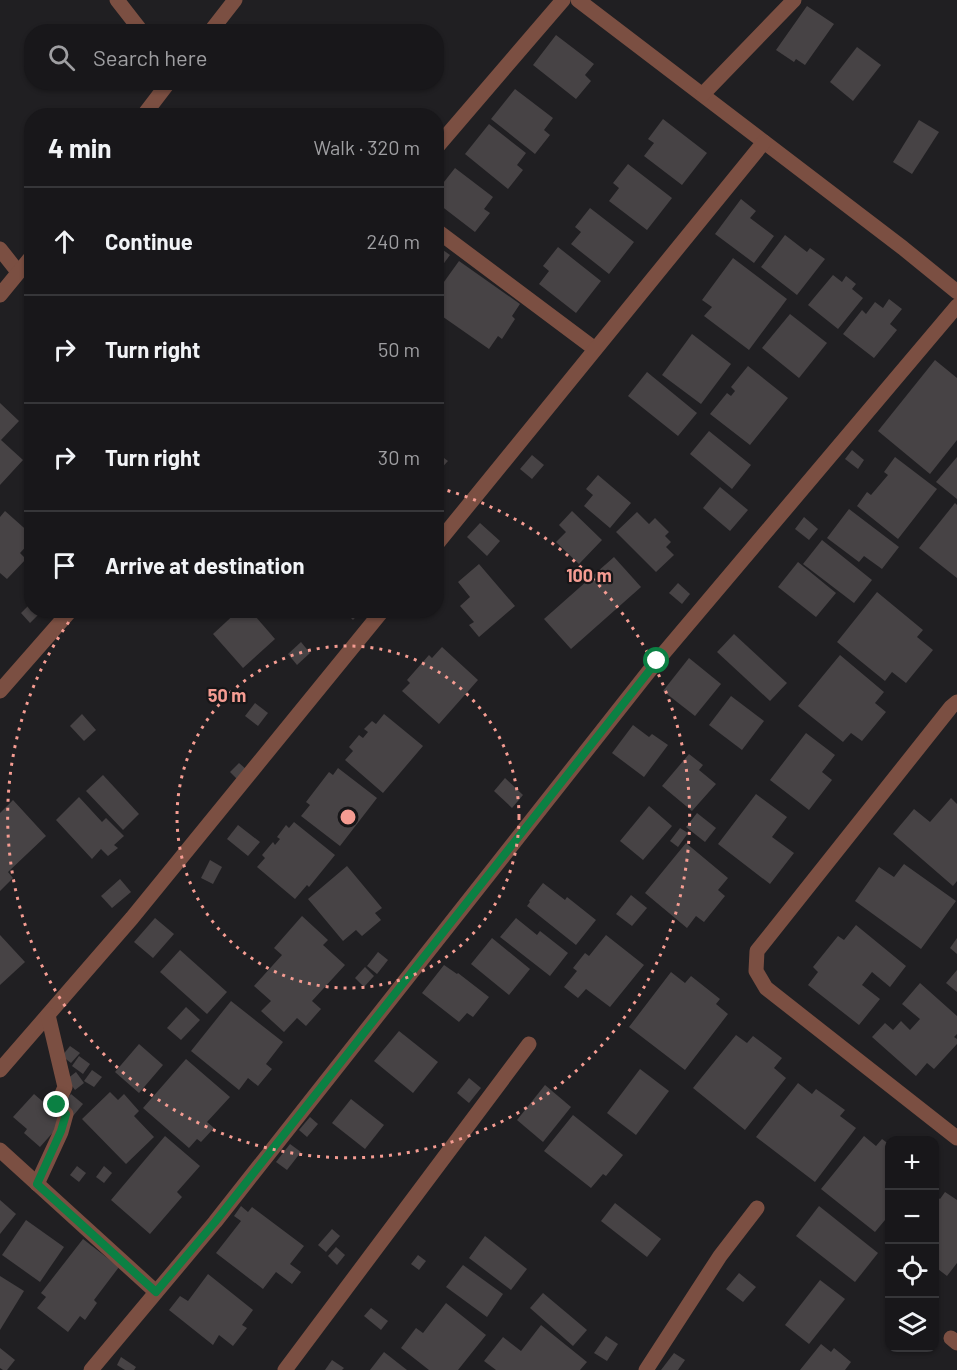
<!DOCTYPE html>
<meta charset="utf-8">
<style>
body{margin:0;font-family:Barlow,sans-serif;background:#212023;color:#f1f3f6}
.controls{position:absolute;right:18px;bottom:18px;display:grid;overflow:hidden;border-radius:12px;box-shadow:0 2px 4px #0004}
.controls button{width:54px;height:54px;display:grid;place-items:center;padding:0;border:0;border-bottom:2px solid #363639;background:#18171a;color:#f1f3f6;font:30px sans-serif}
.stop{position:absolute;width:18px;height:18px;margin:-14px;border:4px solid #0b8043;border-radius:50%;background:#fff}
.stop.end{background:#0b8043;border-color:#fff;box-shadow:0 2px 6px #0008}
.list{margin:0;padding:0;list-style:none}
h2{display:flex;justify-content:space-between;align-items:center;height:78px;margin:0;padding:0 24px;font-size:26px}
h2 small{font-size:20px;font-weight:400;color:#9f9fa2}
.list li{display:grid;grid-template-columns:39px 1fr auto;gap:18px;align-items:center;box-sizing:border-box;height:108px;padding:0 24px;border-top:2px solid #363639}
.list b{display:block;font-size:22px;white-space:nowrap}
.list em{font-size:20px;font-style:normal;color:#9f9fa2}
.icon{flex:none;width:33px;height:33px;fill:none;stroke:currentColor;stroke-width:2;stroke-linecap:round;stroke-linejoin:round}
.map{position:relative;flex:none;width:957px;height:1370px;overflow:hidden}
.search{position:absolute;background:#18171a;box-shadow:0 2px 4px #0004;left:24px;top:24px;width:420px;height:66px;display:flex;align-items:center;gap:15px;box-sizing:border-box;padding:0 21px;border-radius:24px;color:#9f9fa2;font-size:22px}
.panel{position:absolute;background:#18171a;box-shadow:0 2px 4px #0004;left:24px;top:108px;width:420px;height:510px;border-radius:24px}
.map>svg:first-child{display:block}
.building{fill:#474345}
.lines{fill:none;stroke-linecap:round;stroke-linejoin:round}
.minor{stroke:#7b4f42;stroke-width:15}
.route{stroke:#0b8043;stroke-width:8}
.ring{fill:none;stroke:#f59c92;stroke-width:3;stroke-dasharray:3 6}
.centre{fill:#f59c92;stroke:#171618;stroke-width:3}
.ring-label{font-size:18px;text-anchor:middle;font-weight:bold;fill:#f59c92;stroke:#171618;stroke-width:4.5;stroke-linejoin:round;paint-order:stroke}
</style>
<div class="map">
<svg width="957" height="1370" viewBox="0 0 957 1370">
<rect width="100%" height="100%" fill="#201f22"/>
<!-- building -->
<g class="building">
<polygon points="807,6 834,24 805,65 796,59 794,62 776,50"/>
<polygon points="556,35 594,64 585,75 591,81 576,99 533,65"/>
<polygon points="857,47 881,65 853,101 830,82"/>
<polygon points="515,89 553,118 544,130 550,135 535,154 491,119"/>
<polygon points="663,119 707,153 682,185 644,156 654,143 648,139"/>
<polygon points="919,120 939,132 912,174 893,162"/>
<polygon points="489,124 526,153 517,165 523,170 508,189 465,154"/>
<polygon points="628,164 672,198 647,230 609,201 619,188 613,183"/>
<polygon points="455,168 493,197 484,209 490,213 475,232 436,202 436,192"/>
<polygon points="741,199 756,211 750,218 774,236 754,263 715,234"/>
<polygon points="590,208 634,242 609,274 571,244 581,232 575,227"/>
<polygon points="785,235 807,252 810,248 825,259 797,295 761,267"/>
<polygon points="436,245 450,255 436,274"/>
<polygon points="558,247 601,281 576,313 539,284 549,271 543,266"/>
<polygon points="733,258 787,299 749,350 704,316 712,307 702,300"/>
<polygon points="459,261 520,304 512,316 515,319 502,339 498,336 489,349 436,312 436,293"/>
<polygon points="833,275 842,282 846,276 856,284 852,289 863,298 838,329 808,305"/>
<polygon points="889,299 902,309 890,324 897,330 874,358 843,334 862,310 866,314 875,302 883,308"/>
<polygon points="790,314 827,343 799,378 762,348"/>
<polygon points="692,334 731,364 701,404 662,375"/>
<polygon points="935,360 957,378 957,440 930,474 878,431"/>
<polygon points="748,366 788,398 750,445 710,414 727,393 731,396 735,391 731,387"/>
<polygon points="647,372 697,413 678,436 628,396"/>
<polygon points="0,403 19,421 1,440 23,460 0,485"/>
<polygon points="709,431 751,465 732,489 690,454"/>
<polygon points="852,450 864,460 858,469 845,459"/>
<polygon points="436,452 448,461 436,474"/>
<polygon points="532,455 544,465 532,479 520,469"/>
<polygon points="895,457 937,489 898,539 857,506 867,492 871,495 888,475 884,472"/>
<polygon points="957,457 957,499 936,482"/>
<polygon points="598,475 631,503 610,528 584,506 593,495 586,489"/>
<polygon points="720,487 748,510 730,531 703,508"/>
<polygon points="436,502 444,508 436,517"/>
<polygon points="955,503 957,505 957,578 919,548"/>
<polygon points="849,509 899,547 882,569 864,556 859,562 827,538"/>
<polygon points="5,511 32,535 32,540 20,553 26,559 7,579 0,573 0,517"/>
<polygon points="572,511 602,540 579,564 556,542 566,532 559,525"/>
<polygon points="637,512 649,524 655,518 669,532 665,536 671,542 666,547 674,555 656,572 616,532"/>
<polygon points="804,517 818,529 809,540 795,529"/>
<polygon points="480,523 500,541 487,556 467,537"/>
<polygon points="822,540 872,580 854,603 803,564"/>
<polygon points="614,557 641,587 571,649 544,619"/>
<polygon points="798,562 836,593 816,617 778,587"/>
<polygon points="479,564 515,606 479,637 469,625 474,622 460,606 470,597 458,582"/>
<polygon points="678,583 690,594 682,604 669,593"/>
<polygon points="877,592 923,630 917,637 933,650 906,683 892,672 885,681 837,642"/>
<polygon points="30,604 32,606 32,610 36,610 39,614 30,623 21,613"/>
<polygon points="239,610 250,610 275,639 243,668 213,634"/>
<polygon points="343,610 362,610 353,620"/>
<polygon points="734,634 787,683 770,701 717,652"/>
<polygon points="301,642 310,653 297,665 288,654"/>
<polygon points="442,647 478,680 439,724 402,691 410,683 407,680 429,655 432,658"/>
<polygon points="840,655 884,692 875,703 886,712 862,741 851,733 843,742 798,706"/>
<polygon points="689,658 721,684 695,716 663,691"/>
<polygon points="731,696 764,721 742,750 709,725"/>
<polygon points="255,703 268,713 258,726 245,716"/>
<polygon points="82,714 96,730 84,741 70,726"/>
<polygon points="384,714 423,746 383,793 345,760 353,751 349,747 359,735 363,738 368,732 364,729 372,721 376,724"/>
<polygon points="633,725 649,737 652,734 668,745 644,777 612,753"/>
<polygon points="806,733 835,755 822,772 832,780 809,810 770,780"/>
<polygon points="689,754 703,765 699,770 716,784 692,811 662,786"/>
<polygon points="239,763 247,770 238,780 230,772"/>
<polygon points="338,768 377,798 340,846 301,816 310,805 306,802 329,772 333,775"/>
<polygon points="103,775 139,814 123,830 86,791"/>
<polygon points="505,778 523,795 512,808 494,791"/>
<polygon points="756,794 787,817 772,837 794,853 770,884 718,844"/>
<polygon points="79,797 102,822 106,818 124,836 114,845 118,848 108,856 101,849 92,859 56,820"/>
<polygon points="951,798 957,804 957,881 953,886 893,834 914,809 930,822"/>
<polygon points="13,800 46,836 8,872 13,878 0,891 0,813"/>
<polygon points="649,806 672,826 643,860 620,841"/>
<polygon points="697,813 716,828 705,842 686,827"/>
<polygon points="294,822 335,855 309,887 307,885 295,899 257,867 265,858 262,855 273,842 275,845 280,839 277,837 286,825 289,828"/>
<polygon points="238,825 260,842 248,856 227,839"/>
<polygon points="680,828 688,833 678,847 670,841"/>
<polygon points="686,843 728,878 718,890 725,896 704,922 696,916 687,928 645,893"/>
<polygon points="210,860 222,867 213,884 201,878"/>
<polygon points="904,864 956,901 921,949 855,901 879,867 894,877"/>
<polygon points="347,866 382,908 375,913 381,920 362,936 356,930 343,941 308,899"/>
<polygon points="120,879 131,892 112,908 101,896"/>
<polygon points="543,883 565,900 567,897 596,920 576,945 527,906 530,902 529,901"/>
<polygon points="631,895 647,908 632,926 616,914"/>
<polygon points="302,916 328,940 323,945 345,965 312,1001 321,1009 306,1026 297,1018 284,1032 261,1011 271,1001 254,986 282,955 274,948"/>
<polygon points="155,918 174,934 153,958 134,942"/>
<polygon points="516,918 537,935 540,931 568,953 550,976 500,937"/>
<polygon points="856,925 906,966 890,987 872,972 862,985 880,999 859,1025 808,985 818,972 813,967 838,936 844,940"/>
<polygon points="0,935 25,962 0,985"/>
<polygon points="606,935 644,965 610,1007 586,989 578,998 564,987 577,971 573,968 585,953 589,956"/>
<polygon points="492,938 530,969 509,995 471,964"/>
<polygon points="957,938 957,954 950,948"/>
<polygon points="180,950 227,992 207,1014 160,972"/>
<polygon points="378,952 388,960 377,974 367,966"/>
<polygon points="444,965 457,974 458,973 489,997 473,1017 467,1013 459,1022 422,993"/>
<polygon points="365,967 374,976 364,987 355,978"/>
<polygon points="957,970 957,992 946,983"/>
<polygon points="671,972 685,983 691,976 720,999 716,1004 728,1014 685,1070 629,1027"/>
<polygon points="920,983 957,1016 957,1034 954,1037 957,1039 957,1044 934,1069 927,1063 916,1076 872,1037 885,1023 893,1030 901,1021 910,1030 920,1019 902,1004"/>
<polygon points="231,1001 283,1042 266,1064 272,1069 258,1086 248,1078 239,1090 191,1051"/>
<polygon points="186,1007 200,1020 181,1040 167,1028"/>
<polygon points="399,1031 438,1062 413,1093 374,1061"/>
<polygon points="736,1035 747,1043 753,1036 782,1058 774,1068 786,1078 745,1130 693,1088"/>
<polygon points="139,1044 163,1065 139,1093 115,1072"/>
<polygon points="70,1046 80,1053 71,1063 62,1056"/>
<polygon points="79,1056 90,1064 83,1074 72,1066"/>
<polygon points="186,1059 230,1097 207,1122 214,1128 201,1142 197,1139 189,1148 143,1108"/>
<polygon points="640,1069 669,1091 636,1135 607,1113"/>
<polygon points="92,1070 102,1077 94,1087 84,1081"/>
<polygon points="76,1072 84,1083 75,1090 67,1079"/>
<polygon points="469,1078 481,1088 469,1103 457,1093"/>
<polygon points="798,1083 812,1094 816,1089 845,1110 840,1116 856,1128 815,1182 756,1137"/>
<polygon points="545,1085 571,1107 543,1142 517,1120"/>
<polygon points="110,1092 118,1100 124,1094 139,1111 134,1116 154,1137 126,1164 82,1119"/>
<polygon points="34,1094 64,1120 40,1147 24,1133 27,1129 13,1117"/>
<polygon points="71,1094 83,1104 73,1116 61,1106"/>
<polygon points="351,1099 384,1125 365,1149 332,1123"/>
<polygon points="573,1115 623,1155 606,1176 603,1174 591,1188 544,1151"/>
<polygon points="310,1117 318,1124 307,1137 299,1130"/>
<polygon points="165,1136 200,1166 177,1192 182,1197 150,1234 111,1200"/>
<polygon points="864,1136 876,1146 882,1139 890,1145 890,1214 875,1232 821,1189"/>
<polygon points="290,1144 301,1152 287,1170 276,1162"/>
<polygon points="77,1166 86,1173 79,1182 70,1175"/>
<polygon points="104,1166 112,1173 104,1183 96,1177"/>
<polygon points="945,1192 957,1200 957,1263 947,1276 934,1266 934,1195 940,1199"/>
<polygon points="0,1200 16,1214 0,1234"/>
<polygon points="615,1203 661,1239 647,1257 601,1221"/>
<polygon points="241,1206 248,1212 252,1207 304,1246 290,1264 301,1272 292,1284 276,1272 263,1289 216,1253 241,1221 234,1216"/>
<polygon points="819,1206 878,1253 855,1282 796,1236"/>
<polygon points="26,1220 64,1247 40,1282 2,1255"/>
<polygon points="332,1229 340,1236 326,1252 318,1245"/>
<polygon points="485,1236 527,1269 511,1290 469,1258"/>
<polygon points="83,1239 119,1267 94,1300 97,1303 85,1320 80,1316 68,1332 37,1308 46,1297 41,1293"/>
<polygon points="336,1247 345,1255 337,1265 328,1256"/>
<polygon points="418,1255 426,1261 419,1270 411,1264"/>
<polygon points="463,1265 503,1294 487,1317 446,1287"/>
<polygon points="739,1273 756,1287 743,1302 726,1289"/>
<polygon points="208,1274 253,1310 242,1325 247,1328 233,1346 219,1335 213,1345 169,1310 180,1296 188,1301"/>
<polygon points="0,1276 24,1291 0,1330"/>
<polygon points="820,1280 845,1299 809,1344 785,1325"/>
<polygon points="543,1293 587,1330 573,1346 530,1308"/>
<polygon points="446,1303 486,1335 458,1370 429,1370 401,1348 416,1328 423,1333"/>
<polygon points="371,1308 388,1321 381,1330 364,1316"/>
<polygon points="541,1325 587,1362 580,1370 496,1370 484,1361 503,1337 521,1351"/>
<polygon points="606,1336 618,1344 607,1361 594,1353"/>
<polygon points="821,1344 831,1352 834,1348 851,1362 845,1370 800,1370"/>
<polygon points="0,1348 15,1360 7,1370 3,1370 0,1368"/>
<polygon points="384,1352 407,1370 370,1370"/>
<polygon points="674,1353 685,1360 678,1370 661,1370"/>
<polygon points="121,1357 136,1367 134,1370 125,1370 117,1365"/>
<polygon points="332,1360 344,1368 342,1370 325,1370"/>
</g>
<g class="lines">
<!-- minor -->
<g class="minor">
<polyline points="117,0 142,32"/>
<polyline points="578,0 903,248 957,292"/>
<polyline points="210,32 235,0"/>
<polyline points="703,94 794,0"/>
<polyline points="143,116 169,82"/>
<polyline points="436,148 563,0"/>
<polyline points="436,230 595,349"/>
<polyline points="0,249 18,272"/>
<polyline points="0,295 32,256"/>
<polyline points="436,545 764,142"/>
<polyline points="0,691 71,610"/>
<polyline points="957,702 951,707 757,951 756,971 766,988 957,1138"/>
<polyline points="0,1070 132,918 383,610"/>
<polyline points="0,1150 156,1292"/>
<polyline points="37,1184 61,1132 66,1114 57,1105 65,1087 48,1015"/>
<polyline points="951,1338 957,1343"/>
<polyline points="91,1370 215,1222 657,661 957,306"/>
<polyline points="285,1370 529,1044"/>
<polyline points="646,1370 720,1256 757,1208"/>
</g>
</g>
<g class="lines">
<!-- route -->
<polyline class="route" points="57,1105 66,1114 61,1131 37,1184 156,1292 215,1222 657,661"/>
</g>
<!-- distance rings -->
<g class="ring">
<circle cx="348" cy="817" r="171"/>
<path d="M439 488A341 341 0 1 1 76 612"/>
</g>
<circle cx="348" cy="817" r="9" class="centre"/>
<g class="ring-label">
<text x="589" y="582">100 m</text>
<text x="227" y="702">50 m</text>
</g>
</svg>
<div class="controls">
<button>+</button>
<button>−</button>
<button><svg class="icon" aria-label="locate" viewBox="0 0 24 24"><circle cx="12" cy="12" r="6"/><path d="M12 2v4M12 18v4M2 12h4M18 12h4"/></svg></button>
<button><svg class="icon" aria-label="layers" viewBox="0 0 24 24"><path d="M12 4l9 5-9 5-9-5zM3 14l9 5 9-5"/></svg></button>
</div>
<div class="stop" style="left:657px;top:661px"></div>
<div class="stop end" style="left:57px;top:1105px"></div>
<div class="search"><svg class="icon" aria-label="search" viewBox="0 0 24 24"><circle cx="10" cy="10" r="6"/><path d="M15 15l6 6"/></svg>Search here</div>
<section class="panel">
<h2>4 min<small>Walk · 320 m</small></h2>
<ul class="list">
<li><svg class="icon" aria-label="ahead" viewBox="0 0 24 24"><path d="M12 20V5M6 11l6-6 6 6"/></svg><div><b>Continue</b></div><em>240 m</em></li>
<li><svg class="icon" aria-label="right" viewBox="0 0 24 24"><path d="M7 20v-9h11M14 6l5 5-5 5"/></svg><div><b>Turn right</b></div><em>50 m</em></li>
<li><svg class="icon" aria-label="right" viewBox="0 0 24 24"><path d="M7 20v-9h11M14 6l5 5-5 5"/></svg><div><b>Turn right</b></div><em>30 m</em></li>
<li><svg class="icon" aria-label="arrive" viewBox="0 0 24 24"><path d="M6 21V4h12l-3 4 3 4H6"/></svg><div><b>Arrive at destination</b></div></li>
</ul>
</section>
</div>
